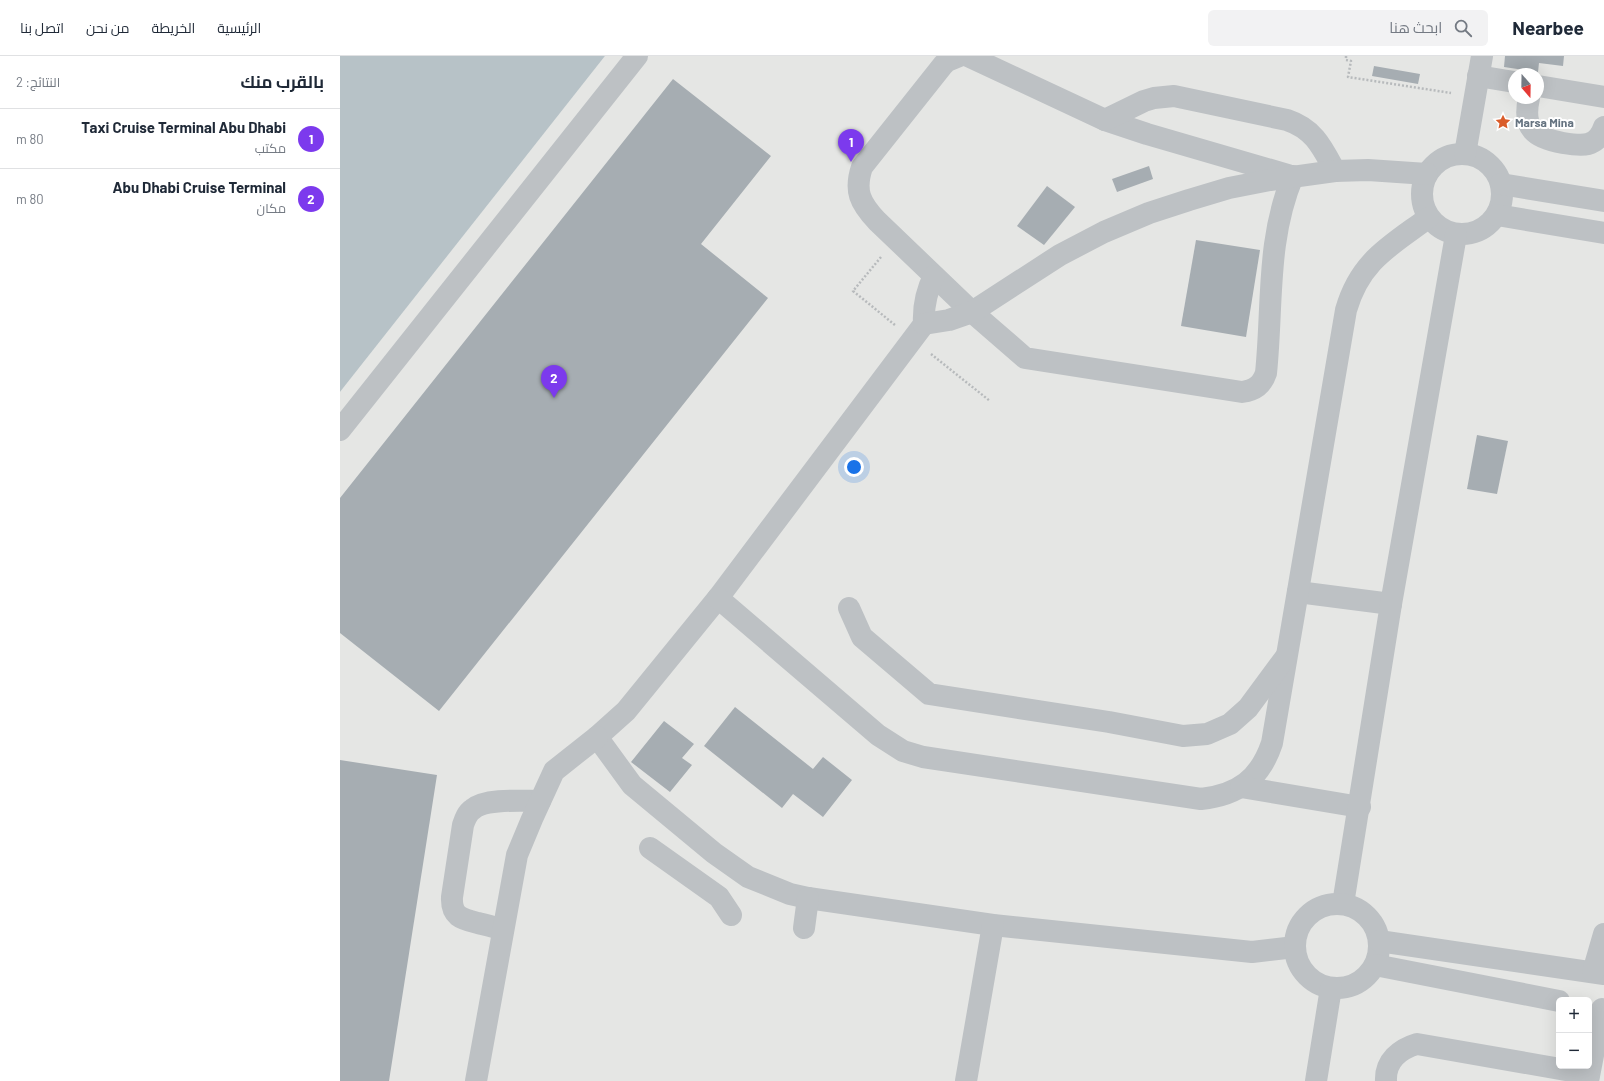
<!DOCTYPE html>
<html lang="ar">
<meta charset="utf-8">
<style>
body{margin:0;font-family:Barlow,Cairo,sans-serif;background:#f2f2f3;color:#1f2937;direction:rtl}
.controls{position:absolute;right:12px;bottom:12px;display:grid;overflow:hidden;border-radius:6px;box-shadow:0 4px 16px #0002}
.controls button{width:36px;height:36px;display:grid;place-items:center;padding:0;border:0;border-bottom:1px solid #e0e1e3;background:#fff;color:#1f2937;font:20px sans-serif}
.compass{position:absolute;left:1168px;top:12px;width:36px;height:36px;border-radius:50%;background:#fff;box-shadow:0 4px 16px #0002;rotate:160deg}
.you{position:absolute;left:514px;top:411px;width:14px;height:14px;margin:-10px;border:3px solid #fff;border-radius:50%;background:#1a73e8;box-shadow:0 0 0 6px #1a73e833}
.badge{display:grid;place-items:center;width:26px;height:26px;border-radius:50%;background:#7c3aed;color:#fff;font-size:13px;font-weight:700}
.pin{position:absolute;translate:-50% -33px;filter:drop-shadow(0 1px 2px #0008)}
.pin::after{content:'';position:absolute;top:21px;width:14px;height:12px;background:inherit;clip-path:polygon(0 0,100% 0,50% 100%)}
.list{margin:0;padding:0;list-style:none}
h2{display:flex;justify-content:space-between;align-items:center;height:52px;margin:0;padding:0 16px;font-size:17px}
h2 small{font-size:13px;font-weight:400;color:#747a83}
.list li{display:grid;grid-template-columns:26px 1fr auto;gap:12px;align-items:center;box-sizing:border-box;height:60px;padding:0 16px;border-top:1px solid #e0e1e3}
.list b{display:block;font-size:15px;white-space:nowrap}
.list p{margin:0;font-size:13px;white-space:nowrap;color:#747a83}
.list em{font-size:13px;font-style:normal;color:#747a83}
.icon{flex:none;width:22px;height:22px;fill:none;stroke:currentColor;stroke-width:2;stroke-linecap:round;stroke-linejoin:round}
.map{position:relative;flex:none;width:1264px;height:1025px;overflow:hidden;direction:ltr}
header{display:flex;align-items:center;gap:24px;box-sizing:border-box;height:56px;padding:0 20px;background:#fff;border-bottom:1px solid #e0e1e3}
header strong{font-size:19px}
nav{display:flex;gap:22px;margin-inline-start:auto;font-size:14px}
.search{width:280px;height:36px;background:#f2f2f3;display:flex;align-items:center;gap:10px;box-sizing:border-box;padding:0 14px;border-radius:6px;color:#747a83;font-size:15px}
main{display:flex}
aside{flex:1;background:#fff}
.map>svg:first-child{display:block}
.built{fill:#e5e6e4;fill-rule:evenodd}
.water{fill:#b7c2c7}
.building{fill:#a6adb2}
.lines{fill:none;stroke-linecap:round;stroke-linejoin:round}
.path{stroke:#b7babc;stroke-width:2.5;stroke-dasharray:2 2;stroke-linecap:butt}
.minor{stroke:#bdc1c4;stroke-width:22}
.labels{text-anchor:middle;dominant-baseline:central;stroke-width:4;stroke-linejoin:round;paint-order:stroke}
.poi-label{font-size:12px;font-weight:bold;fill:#657380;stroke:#fff;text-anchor:start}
</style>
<header>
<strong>Nearbee</strong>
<div class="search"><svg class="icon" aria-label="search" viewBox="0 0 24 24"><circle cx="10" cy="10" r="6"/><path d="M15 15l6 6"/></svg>ابحث هنا</div>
<nav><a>الرئيسية</a><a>الخريطة</a><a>من نحن</a><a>اتصل بنا</a></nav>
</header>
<main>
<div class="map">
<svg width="1264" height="1025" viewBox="0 0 1264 1025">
<rect width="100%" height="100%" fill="#f4f4f0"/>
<!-- built -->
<path class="built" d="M265,0H1264V1025H0V336ZM1174,18H1198V42H1174ZM1219,944H1249V1010H1219Z"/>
<!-- water -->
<polygon class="water" points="0,0 265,0 0,336"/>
<!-- building -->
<g class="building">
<polygon points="1165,0 1224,0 1223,10 1199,7 1198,16 1164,11"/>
<polygon points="1034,10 1080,18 1078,28 1032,20"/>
<polygon points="333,23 431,100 361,188 428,242 99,655 0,577 0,442"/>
<polygon points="809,110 813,123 777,136 772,123"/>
<polygon points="707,130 735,151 704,189 677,170"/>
<polygon points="856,184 920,194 906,281 841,270"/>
<polygon points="1137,379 1168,385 1157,438 1127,433"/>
<polygon points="395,651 473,713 483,701 512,724 483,761 453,738 442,752 364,690"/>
<polygon points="324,665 354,688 342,702 352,709 330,736 291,706"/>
<polygon points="0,704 97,719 49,1025 0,1025"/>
</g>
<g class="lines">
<!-- path -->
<g class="path">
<polyline points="1006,0 1006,4 1011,5 1008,21 1111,37"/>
<polyline points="541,201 513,235 555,269"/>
<polyline points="591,298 650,345"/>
</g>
<!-- minor -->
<g class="minor">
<path d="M619,0L607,5L603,9L522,111C514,135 520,147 537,165L632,256L685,302L902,336C915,334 922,329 926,317C933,249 926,184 953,120"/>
<polyline points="628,0 765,64 807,78 948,119"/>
<polyline points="1138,20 1174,26"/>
<polyline points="1198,30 1264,41"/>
<path d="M1189,42C1182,73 1195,82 1223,87C1242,90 1257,92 1264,71"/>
<path d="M765,64L804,45L814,42L834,40L947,64C974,73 982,91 995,115"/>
<circle cx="1122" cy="138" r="40"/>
<polyline points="1125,98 1142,0"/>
<polyline points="1161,128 1264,145"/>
<polyline points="1157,159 1264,177"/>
<path d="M594,220C586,236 583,250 584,268L378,542L286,655L257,681L292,729L374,797L408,821L450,838L468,842L653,869L912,896L955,891"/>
<polyline points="584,268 609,264 632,256 720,199 764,176 809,157 849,144 889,132 930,124 995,115 1028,114 1087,118"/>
<polyline points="0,374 297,0"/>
<polyline points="958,536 1051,548"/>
<path d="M378,542L538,679L563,695L583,701L861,743C898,739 920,723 932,687L1006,254C1020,205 1050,190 1088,162"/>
<polyline points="509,552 522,581 589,638 769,666 843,680 867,678 890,668 908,652 945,602"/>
<polyline points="901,731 1020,751"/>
<polyline points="310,792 379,841 391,859"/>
<polyline points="1003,848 1051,548 1116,179"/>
<circle cx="997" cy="890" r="42"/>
<polyline points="464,872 468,842"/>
<path d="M163,874C155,871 146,869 138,867C122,863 111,861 112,841L123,769C125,763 127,757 133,753C146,742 183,745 200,745"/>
<polyline points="1039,885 1264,918"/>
<polyline points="1035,909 1219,945"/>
<polyline points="1253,916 1264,878"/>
<polyline points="136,1025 177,799 192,763 214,715 257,681"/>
<polyline points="626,1025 653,869"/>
<polyline points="976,1025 991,932"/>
<path d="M1046,1025C1045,1005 1060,993 1077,988L1249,1018"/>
<polyline points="1248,1025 1262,953"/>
</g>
</g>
<!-- icons -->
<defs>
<symbol id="sight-bare" viewBox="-9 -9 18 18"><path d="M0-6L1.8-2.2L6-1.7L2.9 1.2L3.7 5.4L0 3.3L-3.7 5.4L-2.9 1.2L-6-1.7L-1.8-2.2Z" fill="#da5c2a" stroke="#fff" stroke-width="2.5" paint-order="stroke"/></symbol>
</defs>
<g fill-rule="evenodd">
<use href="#sight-bare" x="1152" y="55" width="22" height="22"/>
</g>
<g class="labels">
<!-- poi labels -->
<g class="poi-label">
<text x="1175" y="66">Marsa Mina</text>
</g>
</g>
</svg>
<div class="controls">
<button>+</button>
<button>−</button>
</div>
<svg class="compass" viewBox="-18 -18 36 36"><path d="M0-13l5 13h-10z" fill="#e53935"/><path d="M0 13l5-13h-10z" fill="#747a83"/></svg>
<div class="you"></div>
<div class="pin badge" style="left:511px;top:106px">1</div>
<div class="pin badge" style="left:214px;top:342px">2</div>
</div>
<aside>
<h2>بالقرب منك<small>النتائج: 2</small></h2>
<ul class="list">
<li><span class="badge">1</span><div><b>Taxi Cruise Terminal Abu Dhabi</b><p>مكتب</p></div><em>80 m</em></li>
<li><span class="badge">2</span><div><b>Abu Dhabi Cruise Terminal</b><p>مكان</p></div><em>80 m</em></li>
</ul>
</aside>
</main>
